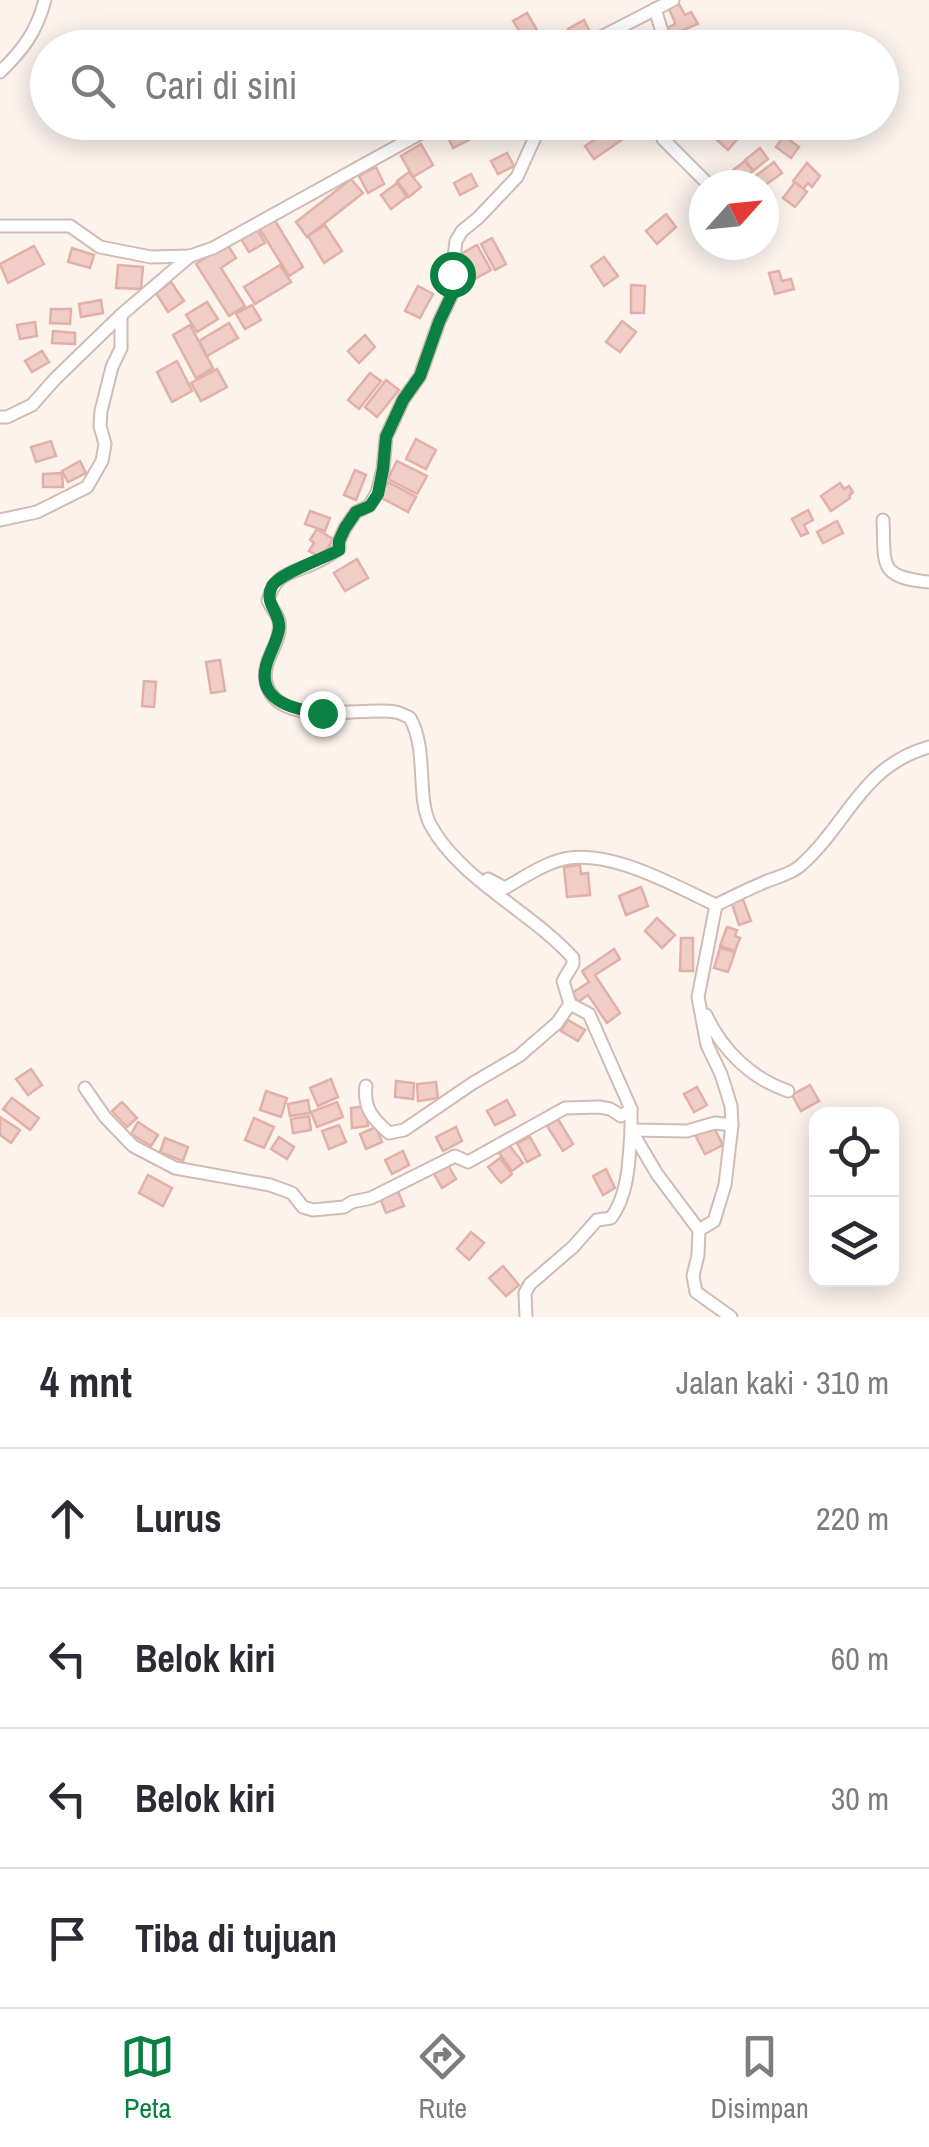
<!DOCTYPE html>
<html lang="id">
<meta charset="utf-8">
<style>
body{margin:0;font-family:"Archivo Narrow",sans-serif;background:#f7f7f7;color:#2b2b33}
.controls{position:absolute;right:30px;bottom:30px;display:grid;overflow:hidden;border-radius:20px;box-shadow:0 5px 25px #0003}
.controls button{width:90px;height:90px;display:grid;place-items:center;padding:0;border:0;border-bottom:2px solid #e1e1e2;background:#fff;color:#2b2b33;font:50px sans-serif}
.compass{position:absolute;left:689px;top:170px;width:90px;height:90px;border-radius:50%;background:#fff;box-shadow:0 5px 25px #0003;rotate:63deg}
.stop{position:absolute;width:30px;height:30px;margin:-22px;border:8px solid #0b8043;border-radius:50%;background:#fff}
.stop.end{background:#0b8043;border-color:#fff;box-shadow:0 2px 10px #0008}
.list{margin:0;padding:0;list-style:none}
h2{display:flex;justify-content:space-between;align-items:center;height:130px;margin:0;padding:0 40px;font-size:42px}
h2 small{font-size:32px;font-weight:400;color:#7c7c81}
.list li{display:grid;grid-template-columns:65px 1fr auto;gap:30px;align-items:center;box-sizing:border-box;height:140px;padding:0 40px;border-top:2px solid #e1e1e2}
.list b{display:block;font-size:38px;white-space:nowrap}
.list em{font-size:32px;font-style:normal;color:#7c7c81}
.icon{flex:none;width:55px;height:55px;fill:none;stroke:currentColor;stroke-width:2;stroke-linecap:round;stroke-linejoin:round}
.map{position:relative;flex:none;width:929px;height:1317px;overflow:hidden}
.search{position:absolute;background:#fff;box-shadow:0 5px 25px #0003;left:30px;right:30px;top:30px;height:110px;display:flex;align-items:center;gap:25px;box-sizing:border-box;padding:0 35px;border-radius:55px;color:#7c7c81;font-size:38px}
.sheet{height:690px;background:#fff}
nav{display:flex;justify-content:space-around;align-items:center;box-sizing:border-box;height:140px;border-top:2px solid #e1e1e2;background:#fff;font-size:28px;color:#7c7c81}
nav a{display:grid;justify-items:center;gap:5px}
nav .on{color:#0b8043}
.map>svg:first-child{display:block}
.building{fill:#f0cdc6;stroke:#e2b0a7;stroke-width:2.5}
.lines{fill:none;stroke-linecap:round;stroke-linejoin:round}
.minor-casing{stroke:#d1bbb5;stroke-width:15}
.minor{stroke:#fff;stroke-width:11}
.route{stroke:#0b8043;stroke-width:12}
</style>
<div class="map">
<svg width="929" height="1317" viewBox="0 0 929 1317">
<rect width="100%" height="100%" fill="#fcf3ed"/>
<!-- building -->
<g class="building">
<polygon points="678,2 685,15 691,12 698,24 671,35 667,28 675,24 674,20 668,7"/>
<polygon points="527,13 537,30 524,38 513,21"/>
<polygon points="584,20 590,32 588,33 590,37 583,41 581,37 575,40 568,29"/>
<polygon points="729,122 751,123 728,150 716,139"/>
<polygon points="617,124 626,137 594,159 585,146"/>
<polygon points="463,127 469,140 453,148 447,135"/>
<polygon points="784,136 799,147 791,158 776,147"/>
<polygon points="421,144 433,165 413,177 401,156"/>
<polygon points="760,148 768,159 753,171 745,160"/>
<polygon points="507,153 514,166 498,174 491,161"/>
<polygon points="745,161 753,171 736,184 728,174"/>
<polygon points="774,162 782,173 764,186 758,185 753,178"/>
<polygon points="807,163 820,176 812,187 808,183 803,189 793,181"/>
<polygon points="376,167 384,184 368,193 359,176"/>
<polygon points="409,172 421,187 409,197 397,181"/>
<polygon points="471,174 477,186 460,195 454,183"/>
<polygon points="351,179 363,193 307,237 296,222"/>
<polygon points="795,182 807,192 795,207 783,198"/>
<polygon points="397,183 407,197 391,209 381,195"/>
<polygon points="666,214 676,227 657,244 646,231"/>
<polygon points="274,219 303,267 289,276 259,228"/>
<polygon points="325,225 342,251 324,263 308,236"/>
<polygon points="257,229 265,243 249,252 241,239"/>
<polygon points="492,238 506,264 495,270 481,244"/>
<polygon points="227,244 236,258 221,268 245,306 229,316 196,264"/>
<polygon points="477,245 491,270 473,280 459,255"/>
<polygon points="34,246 44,264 8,283 0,264"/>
<polygon points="72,248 94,255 90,268 68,262"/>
<polygon points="604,257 618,276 604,286 591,266"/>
<polygon points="118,265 143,267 141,289 116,288"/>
<polygon points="280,265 291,282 255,304 244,287"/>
<polygon points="779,271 782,281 791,279 794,289 775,294 769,273"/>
<polygon points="171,282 184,301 168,312 156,293"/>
<polygon points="631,285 645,286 644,313 631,313"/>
<polygon points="418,286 433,294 420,318 405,311"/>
<polygon points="101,300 103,313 81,317 79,304"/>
<polygon points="207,302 218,319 197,332 186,315"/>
<polygon points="252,305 261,320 245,329 236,314"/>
<polygon points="51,309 71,309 70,324 50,323"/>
<polygon points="622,321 636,332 620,352 606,342"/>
<polygon points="35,322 37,336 20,339 17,325"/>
<polygon points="229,323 238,338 207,356 199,341"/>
<polygon points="190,325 213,368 196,378 173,335"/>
<polygon points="53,331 75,333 75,344 52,343"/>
<polygon points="365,335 375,347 359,363 348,351"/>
<polygon points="42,351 49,362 32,372 25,361"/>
<polygon points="177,361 192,391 172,402 157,372"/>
<polygon points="217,369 227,387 201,401 191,383"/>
<polygon points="370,373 381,381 359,409 348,400"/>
<polygon points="386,380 399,390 377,417 365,407"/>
<polygon points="416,439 436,450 426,469 406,459"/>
<polygon points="51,441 56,456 36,462 31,447"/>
<polygon points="80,461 86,473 68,482 62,471"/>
<polygon points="397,461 427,476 417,494 388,479"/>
<polygon points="355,470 366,475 356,500 344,495"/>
<polygon points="62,473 63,487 43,487 43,474"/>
<polygon points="388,482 416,497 408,512 380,497"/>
<polygon points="840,483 844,489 849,486 853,492 849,496 850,498 831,511 821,496"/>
<polygon points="808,510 813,520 804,525 808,533 801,536 792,519"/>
<polygon points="310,511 330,518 325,531 305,524"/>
<polygon points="837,521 843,533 823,543 817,532"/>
<polygon points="317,529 333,539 322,558 309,551 314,543 310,540"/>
<polygon points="357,559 368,578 345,591 334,573"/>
<polygon points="220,660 225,691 211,693 206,662"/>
<polygon points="144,681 156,682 154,707 142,706"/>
<polygon points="580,865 581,874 588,873 590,895 567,897 564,867"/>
<polygon points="641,887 648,906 626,915 619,896"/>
<polygon points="742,897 751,921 739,925 731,901"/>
<polygon points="657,918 675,935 662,948 645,931"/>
<polygon points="727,927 737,930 735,936 740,938 735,951 720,946"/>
<polygon points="681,938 693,938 693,971 680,971"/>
<polygon points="720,948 735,952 728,972 714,968"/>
<polygon points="614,949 620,959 595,975 620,1013 607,1023 588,995 578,1002 572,993 589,982 582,971"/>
<polygon points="568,1020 585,1030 578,1041 561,1031"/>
<polygon points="31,1069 42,1085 28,1095 16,1079"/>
<polygon points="331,1079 338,1097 318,1106 310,1088"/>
<polygon points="396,1081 414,1083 413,1099 395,1097"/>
<polygon points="436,1082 438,1098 418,1101 417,1084"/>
<polygon points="810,1085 819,1101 801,1111 792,1095"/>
<polygon points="697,1087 707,1105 694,1112 684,1094"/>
<polygon points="266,1091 287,1098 281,1117 260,1110"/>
<polygon points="12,1098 39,1118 30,1130 3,1109"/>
<polygon points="308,1100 310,1113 290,1116 288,1104"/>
<polygon points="507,1100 515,1115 495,1125 487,1111"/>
<polygon points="122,1102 137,1118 127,1127 112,1111"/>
<polygon points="337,1102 343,1117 317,1127 311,1112"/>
<polygon points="366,1106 368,1126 352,1128 351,1108"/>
<polygon points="309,1116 311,1130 293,1133 291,1119"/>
<polygon points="0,1117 20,1130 11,1143 0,1135"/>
<polygon points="254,1118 274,1127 264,1148 245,1140"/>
<polygon points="558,1119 573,1144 563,1151 547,1126"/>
<polygon points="138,1122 158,1135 151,1146 131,1134"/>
<polygon points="339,1125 346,1142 329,1149 322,1131"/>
<polygon points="713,1126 723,1145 705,1154 695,1135"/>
<polygon points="376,1127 382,1142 366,1149 360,1134"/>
<polygon points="456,1127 462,1141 443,1151 436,1137"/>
<polygon points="279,1137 294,1147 287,1159 271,1149"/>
<polygon points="530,1137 540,1155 527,1162 517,1143"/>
<polygon points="165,1138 188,1147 183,1161 160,1152"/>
<polygon points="509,1145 523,1163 512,1171 499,1153"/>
<polygon points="403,1151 409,1165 392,1174 385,1160"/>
<polygon points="500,1158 512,1174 501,1183 488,1167"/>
<polygon points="447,1163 456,1179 442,1188 433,1172"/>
<polygon points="606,1169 615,1188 603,1195 593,1176"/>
<polygon points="148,1175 172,1188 163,1206 139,1193"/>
<polygon points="398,1191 404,1206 386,1213 380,1198"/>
<polygon points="471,1232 484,1243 469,1260 457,1249"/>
<polygon points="503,1266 519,1285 506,1296 489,1278"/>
</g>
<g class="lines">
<defs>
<g id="minor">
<polyline points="655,9 667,48"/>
<polyline points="580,48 673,0"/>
<path d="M0,72C23,50 37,31 45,0"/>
<path d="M542,122L517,177L478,218L462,231L456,241L452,275L454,290L439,322L420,376L403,400L386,437L383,469L377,493L369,506L356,512L345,528L339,541V549C330,555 320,561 310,565C288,574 275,575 268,600C271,608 277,613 279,621C283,642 261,660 266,682C277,730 362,706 395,712C399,712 406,716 410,718C428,749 416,796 430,824C458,878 533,913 573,958V964L563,981L570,1004L589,1014L631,1109V1130L657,1174L699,1230L698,1255L693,1276L696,1292L731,1317"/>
<polyline points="656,122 663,139 709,185"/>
<polyline points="0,226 70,226 100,247 151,257 190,256"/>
<polyline points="0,417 7,417 32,405 55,379 121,315 190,256 213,248 441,122"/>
<polyline points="0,520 37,512 87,487 102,461 105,444 100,426 101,411 112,367 121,348 121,315"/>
<path d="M883,520C885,566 878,577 929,582"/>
<path d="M488,879L505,888C521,879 537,868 554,862C601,843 673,885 716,905"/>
<path d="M706,1015C722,1050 752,1079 788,1091"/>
<path d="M366,1086C363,1108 373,1119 389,1133L404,1130L473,1083L519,1056L557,1023L570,1004"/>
<polyline points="85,1088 105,1117 133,1146 175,1168 270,1185 292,1193 303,1207 313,1210 344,1207 352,1202 371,1198 455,1156 468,1162 565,1108 599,1107 610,1109 621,1116 631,1109"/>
<path d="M699,1230L714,1221L725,1185L732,1125L731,1106L721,1074L707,1045L698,997L716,905C732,897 748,889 765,882C777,877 791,874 800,866C848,824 861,766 929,747"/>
<path d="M526,1317L525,1293L530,1284L573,1247L597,1220L611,1218C629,1194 629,1159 631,1130L687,1131L715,1123L732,1125"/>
</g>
</defs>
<!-- minor casing -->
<use href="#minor" class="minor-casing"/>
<!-- minor -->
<use href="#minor" class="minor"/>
</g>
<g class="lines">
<!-- route -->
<path class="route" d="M322,713C296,710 257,702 266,666C269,654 277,642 279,629C281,612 263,604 272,586C280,573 323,559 339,550V541L345,528L356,512L370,506L378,494L383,469L386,437L403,400L420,376L439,322L454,290L452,274"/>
</g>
</svg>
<div class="controls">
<button><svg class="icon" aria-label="locate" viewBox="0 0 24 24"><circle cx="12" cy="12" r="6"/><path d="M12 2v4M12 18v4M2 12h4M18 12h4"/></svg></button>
<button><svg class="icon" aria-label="layers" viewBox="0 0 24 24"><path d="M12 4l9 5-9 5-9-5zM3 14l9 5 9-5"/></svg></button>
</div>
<svg class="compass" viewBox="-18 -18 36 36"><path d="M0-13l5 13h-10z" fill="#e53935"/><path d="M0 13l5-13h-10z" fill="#7c7c81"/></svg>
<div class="stop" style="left:452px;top:274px"></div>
<div class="stop end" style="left:322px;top:713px"></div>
<div class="search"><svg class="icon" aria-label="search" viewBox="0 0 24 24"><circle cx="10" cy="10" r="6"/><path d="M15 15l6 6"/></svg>Cari di sini</div>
</div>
<section class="sheet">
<h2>4 mnt<small>Jalan kaki · 310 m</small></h2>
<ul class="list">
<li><svg class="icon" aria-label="ahead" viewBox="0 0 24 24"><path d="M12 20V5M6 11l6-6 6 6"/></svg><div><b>Lurus</b></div><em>220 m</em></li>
<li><svg class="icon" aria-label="left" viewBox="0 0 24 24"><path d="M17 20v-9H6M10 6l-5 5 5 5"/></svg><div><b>Belok kiri</b></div><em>60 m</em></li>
<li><svg class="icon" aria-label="left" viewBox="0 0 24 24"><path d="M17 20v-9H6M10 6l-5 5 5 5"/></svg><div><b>Belok kiri</b></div><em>30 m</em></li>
<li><svg class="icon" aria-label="arrive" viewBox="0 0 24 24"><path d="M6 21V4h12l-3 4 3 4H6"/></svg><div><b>Tiba di tujuan</b></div></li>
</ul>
</section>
<nav>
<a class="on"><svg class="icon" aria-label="map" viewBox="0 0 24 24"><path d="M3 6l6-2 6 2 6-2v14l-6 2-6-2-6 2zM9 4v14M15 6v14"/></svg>Peta</a>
<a><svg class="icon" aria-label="directions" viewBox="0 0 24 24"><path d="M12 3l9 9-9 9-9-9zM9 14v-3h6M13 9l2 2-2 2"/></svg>Rute</a>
<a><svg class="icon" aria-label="saved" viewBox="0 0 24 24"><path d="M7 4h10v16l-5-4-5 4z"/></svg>Disimpan</a>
</nav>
